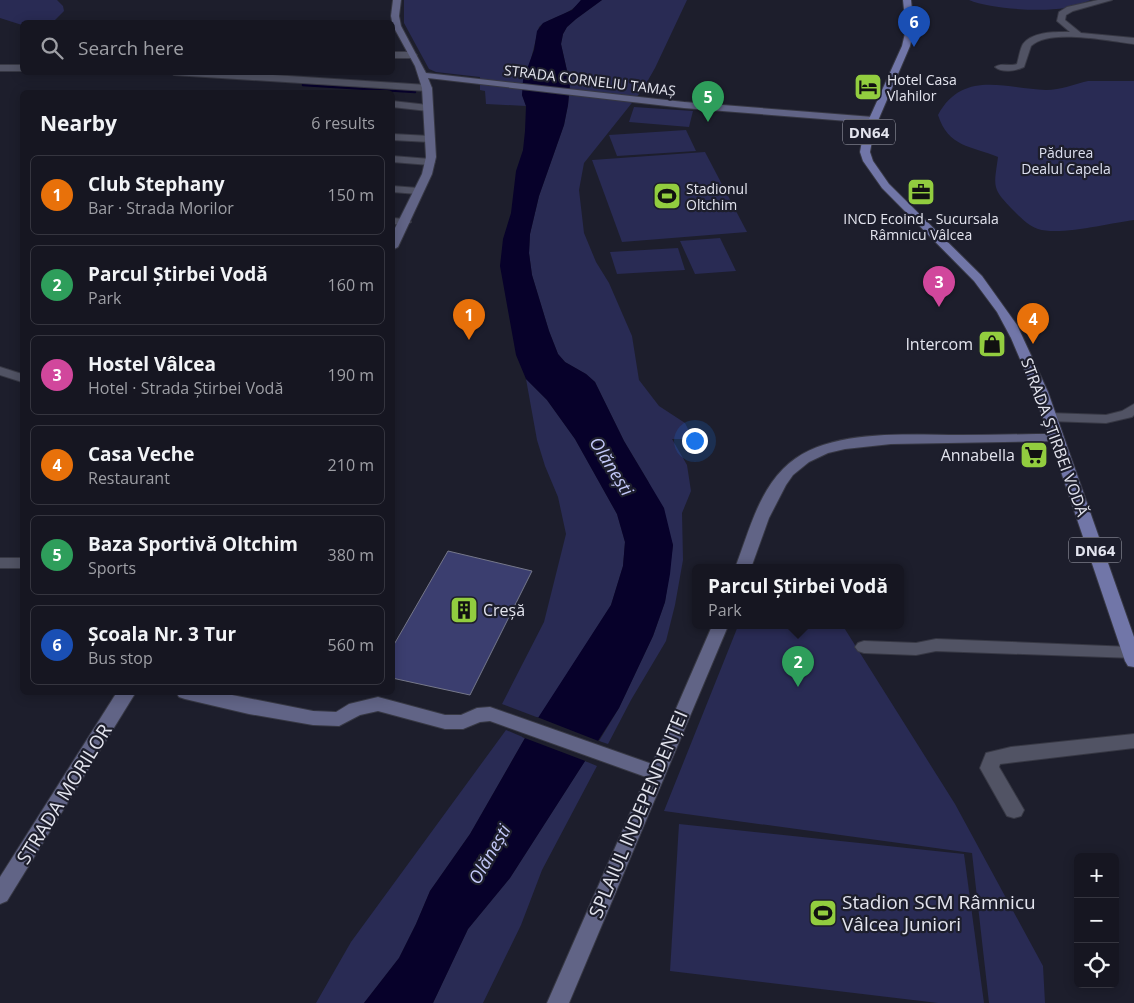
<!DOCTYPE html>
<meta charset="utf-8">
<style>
body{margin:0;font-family:"Open Sans",sans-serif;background:#1f1f2a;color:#f1f3f6}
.controls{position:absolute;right:15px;bottom:15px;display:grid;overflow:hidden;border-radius:8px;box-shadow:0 2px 12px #0003}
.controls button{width:45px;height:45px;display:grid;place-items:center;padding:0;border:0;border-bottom:1px solid #35353f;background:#161621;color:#f1f3f6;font:25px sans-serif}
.you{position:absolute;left:694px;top:440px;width:18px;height:18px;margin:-12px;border:4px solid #fff;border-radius:50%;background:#1a73e8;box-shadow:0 0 0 8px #1a73e833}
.badge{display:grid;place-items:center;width:32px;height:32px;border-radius:50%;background:#92cd3f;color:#fff;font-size:16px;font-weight:700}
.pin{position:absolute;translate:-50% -41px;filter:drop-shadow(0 1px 2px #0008)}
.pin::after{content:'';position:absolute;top:26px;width:18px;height:15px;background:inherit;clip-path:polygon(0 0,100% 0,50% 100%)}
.popup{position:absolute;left:692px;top:564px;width:212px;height:65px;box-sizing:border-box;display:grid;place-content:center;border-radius:8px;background:#161621;filter:drop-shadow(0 1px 4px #0005);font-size:16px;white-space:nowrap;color:#9e9fa5}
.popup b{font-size:19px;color:#f1f3f6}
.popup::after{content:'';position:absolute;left:50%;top:100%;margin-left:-10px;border:10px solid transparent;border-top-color:#161621}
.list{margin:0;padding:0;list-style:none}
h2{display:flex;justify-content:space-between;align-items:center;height:65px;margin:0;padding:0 20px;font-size:21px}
h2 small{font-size:16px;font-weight:400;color:#9e9fa5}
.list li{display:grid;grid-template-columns:32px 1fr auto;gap:15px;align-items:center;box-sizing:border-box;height:80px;margin:0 10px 10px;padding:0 10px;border:1px solid #35353f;border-radius:8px}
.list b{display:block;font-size:19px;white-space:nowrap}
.list p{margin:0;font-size:16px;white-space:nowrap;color:#9e9fa5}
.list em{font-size:16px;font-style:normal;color:#9e9fa5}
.icon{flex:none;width:28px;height:28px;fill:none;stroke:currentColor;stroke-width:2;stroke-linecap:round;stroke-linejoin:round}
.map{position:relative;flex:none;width:1134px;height:1003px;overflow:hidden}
.search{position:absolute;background:#161621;box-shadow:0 2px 12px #0003;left:20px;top:20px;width:375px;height:55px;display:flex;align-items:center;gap:12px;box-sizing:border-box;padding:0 18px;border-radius:8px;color:#9e9fa5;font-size:19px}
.panel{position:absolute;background:#161621;box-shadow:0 2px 12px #0003;left:20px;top:90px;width:375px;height:605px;border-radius:8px}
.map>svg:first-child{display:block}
.green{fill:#292b54}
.water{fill:#07012a}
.pier{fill:#1d1e2c}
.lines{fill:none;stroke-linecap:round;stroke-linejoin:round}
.stream{stroke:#07012a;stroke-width:2.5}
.building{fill:#3b3e6f;stroke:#76788a}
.street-casing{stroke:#373844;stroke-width:2}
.secondary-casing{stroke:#373844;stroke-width:2}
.primary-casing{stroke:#373844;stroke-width:2}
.street{fill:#515364;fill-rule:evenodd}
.secondary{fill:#616486;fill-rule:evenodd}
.primary{fill:#7176a8;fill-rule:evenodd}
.labels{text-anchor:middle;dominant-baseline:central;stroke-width:4.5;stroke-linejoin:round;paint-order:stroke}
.far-poi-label{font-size:14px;fill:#e3e4ee;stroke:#1d1e2c;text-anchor:start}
.far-street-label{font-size:14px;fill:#e3e4ee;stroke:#1d1e2c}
.far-park-label{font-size:14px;fill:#dde0f0;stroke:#1d1e2c}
.shield{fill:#1d1e2c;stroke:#a8a9b4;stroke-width:1}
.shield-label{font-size:15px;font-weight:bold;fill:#e3e4ee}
.poi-label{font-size:16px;fill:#e3e4ee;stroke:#1d1e2c;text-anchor:end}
.street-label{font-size:16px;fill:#e3e4ee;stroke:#1d1e2c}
.water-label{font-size:18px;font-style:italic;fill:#c3c8f8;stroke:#1d1e2c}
.near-street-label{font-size:19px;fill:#e3e4ee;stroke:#1d1e2c}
.near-poi-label{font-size:19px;fill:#e3e4ee;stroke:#1d1e2c;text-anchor:start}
</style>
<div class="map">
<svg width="1134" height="1003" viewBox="0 0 1134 1003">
<rect width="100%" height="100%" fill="#1d1e2c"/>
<!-- green -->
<g class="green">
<polygon points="0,0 57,0 63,6 64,11 53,22 22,22 22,25 0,18"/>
<path d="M404,0H581C572,15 551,16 539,27L522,95L526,106L486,104L485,91L480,90V77L436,72L429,69L404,23Z"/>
<polygon points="602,0 687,0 655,68 643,89 584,163 579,190 584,233 596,262 609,283 632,336 639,380 659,406 685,423 693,439 672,439 687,465 691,491 682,513 683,560 675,605 666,641 631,700 608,744 599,741 619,708 653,636 665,602 673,545 648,481 624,441 595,382 586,374 565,362 558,354 549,331 532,275 529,253 530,234 539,196 564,125 568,105 570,84 561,44 563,34 567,27 576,19"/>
<path d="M969,0H1091C1082,3 1074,7 1065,8C1041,12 990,9 969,0Z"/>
<path d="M1088,81H1134V220C1110,223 1060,236 1038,229C1029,226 1021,218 1014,211C991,188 994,187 998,157C971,146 948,147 938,115C963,69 1006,89 1046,90C1061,90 1074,84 1088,81Z"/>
<polygon points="634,107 693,111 689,127 629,122"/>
<polygon points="686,130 696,151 617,156 609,135"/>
<polygon points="705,152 747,232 622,242 592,160"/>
<polygon points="720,238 736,271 695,274 680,241"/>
<polygon points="678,248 685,270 617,274 610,252"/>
<polygon points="526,379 547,400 575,439 617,514 625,542 623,566 611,605 539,718 502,704 544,622 566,534 558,497 545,466 537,440"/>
<polygon points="738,626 843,626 955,804 1043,966 1045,1003 989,1003 972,853 664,811"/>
<polygon points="506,730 525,738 470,834 430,891 416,924 399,958 364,1003 316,1003 351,942"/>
<polygon points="585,761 597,766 542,870 521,925 483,1003 433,1003 468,929 510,878"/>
<polygon points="679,824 964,854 984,1003 938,1003 670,971"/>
</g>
<!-- water -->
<polygon class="water" points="581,0 602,0 576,19 567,27 563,34 561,44 570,84 568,105 564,125 539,196 530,234 529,253 532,275 549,331 558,354 565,362 586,374 595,382 624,441 664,508 673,545 670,574 665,602 653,636 619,708 510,878 468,929 433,1003 364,1003 399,958 416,924 430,891 470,834 525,738 611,605 623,566 625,542 617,514 575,439 547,400 526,379 516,355 500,266 503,239 511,213 516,171 523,150 525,131 526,106 522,95 523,80 534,50 537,31 543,23 572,10"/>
<!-- pier -->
<polygon class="pier" points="537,717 601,742 588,762 522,737"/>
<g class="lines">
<!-- stream -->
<polyline class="stream" points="303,85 415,92"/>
</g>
<!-- building -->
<g class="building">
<polygon points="1023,445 1040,446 1046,464 1028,463"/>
<polygon points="448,551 532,571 470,695 392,678 392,648"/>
</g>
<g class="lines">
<defs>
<g id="street">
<path d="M1098,0H1112L1073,11L1066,15L1065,20L1081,33L1134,38V44C1110,41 1049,28 1031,46L1024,67C1015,71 1002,73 995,67C1001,62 1010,67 1017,64C1019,57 1020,49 1023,44C1033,31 1056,32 1070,32L1057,21L1059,12L1067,7Z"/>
<polygon points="392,52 413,52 417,55 413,58 392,58"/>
<rect x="0" y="65" width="22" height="6"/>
<polygon points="170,72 225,72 427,85 432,88 427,91 174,75"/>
<polygon points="392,101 428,105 433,108 428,111 392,107"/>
<polygon points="392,134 430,136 435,139 430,142 392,140"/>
<polygon points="392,156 430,159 435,162 430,165 392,162"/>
<polygon points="392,186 418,188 423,191 418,194 392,192"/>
<polygon points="392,218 405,219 411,222 405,225 392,224"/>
<polygon points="0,367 22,374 22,382 0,375"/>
<polygon points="1134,404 1134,415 1132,417 1106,423 1049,421 1042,417 1049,413 1106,415 1122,411"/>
<rect x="0" y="558" width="22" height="10"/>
<polygon points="936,639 1131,647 1134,648 1134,658 936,651 916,655 864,653 858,651 855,647 858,643 864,641 916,643"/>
<polygon points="1134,734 1134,748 1000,764 999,767 1024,810 1021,816 1014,818 1007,816 980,768 986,753 1011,747"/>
</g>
<g id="secondary">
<polygon points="393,0 401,0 399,16 401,26 426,73 684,102 873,117 878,120 873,123 684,108 428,78 432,88 436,157 432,174 398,247 392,250 392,234 422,174 426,157 422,88 415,66 393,26 391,16"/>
<path d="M1056,434L1061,435L1063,438L1061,441L891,444L845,449L828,453L809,462L793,475L786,485L769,518L751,568H735C748,535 757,495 783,469C823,427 907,435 961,435C993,435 1024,434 1056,434Z"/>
<polygon points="712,626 728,626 569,1003 547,1003 646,777 490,721 480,722 463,729 445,729 378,711 360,715 339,726 313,725 249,714 185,699 179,697 176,692 217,692 313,711 336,712 349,704 378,697 445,715 461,715 477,708 490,707 652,764"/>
<polygon points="117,692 136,692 7,901 0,904 0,877"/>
</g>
<polygon id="primary" points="903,0 911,0 914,29 910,46 874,130 870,152 873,161 889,184 982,276 1017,325 1048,392 1134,637 1134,667 1128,666 1125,661 1034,392 1011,338 997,312 974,281 882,188 863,161 860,152 864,130 902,46 906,29"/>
</defs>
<!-- street casing -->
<use href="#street" class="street-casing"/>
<!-- secondary casing -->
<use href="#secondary" class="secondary-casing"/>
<!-- primary casing -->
<use href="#primary" class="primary-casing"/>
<!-- street -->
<use href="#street" class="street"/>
<!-- secondary -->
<use href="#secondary" class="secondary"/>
<!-- primary -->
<use href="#primary" class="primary"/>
</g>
<!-- icons -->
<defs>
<symbol id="hotel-square" viewBox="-11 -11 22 22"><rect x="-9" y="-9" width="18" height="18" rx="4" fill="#92cd3f" stroke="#1d1e2c"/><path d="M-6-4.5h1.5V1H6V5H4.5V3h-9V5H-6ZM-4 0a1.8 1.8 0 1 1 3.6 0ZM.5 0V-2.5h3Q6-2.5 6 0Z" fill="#111"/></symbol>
<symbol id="office-square" viewBox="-11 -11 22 22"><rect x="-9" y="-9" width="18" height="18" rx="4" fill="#92cd3f" stroke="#1d1e2c"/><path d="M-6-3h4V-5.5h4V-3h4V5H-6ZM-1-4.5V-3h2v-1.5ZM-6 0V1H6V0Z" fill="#111"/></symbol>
<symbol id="stadium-square" viewBox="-11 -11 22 22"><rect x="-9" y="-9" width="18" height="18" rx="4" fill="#92cd3f" stroke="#1d1e2c"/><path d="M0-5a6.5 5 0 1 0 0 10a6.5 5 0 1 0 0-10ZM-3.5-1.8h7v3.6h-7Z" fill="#111"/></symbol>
<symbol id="shop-square" viewBox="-11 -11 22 22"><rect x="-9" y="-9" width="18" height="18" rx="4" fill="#92cd3f" stroke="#1d1e2c"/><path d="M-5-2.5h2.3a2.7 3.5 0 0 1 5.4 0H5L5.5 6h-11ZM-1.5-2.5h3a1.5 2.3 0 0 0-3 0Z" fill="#111"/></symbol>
<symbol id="supermarket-square" viewBox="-11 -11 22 22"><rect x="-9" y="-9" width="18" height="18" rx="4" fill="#92cd3f" stroke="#1d1e2c"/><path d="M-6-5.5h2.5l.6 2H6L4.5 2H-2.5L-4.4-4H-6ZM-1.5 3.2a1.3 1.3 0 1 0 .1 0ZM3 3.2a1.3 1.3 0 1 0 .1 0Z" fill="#111"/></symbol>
<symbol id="building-square" viewBox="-11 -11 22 22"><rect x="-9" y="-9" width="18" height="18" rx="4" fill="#92cd3f" stroke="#1d1e2c"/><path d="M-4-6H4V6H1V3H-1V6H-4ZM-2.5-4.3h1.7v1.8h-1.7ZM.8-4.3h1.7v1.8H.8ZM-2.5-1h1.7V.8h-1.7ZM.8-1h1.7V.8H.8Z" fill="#111"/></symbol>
</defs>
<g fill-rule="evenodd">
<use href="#hotel-square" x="852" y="71" width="32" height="32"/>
<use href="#office-square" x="905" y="176" width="32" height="32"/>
<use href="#stadium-square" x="651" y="180" width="32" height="32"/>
<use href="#shop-square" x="976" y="328" width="32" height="32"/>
<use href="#supermarket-square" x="1018" y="439" width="32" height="32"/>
<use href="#building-square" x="448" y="594" width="32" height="32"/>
<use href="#stadium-square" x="807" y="897" width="32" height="32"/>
</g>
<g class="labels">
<!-- far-poi labels -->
<g class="far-poi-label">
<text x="887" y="79">Hotel Casa<tspan x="887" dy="16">Vlahilor</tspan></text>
<text x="686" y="188">Stadionul<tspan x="686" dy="16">Oltchim</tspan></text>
<text x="921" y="218" text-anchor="middle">INCD Ecoind - Sucursala<tspan x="921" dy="16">Râmnicu Vâlcea</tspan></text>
</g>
<!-- far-street labels -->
<g class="far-street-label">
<text transform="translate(590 80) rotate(7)">STRADA CORNELIU TAMAȘ</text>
</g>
<!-- far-park labels -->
<g class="far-park-label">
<text x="1066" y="152">Pădurea<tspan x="1066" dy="16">Dealul Capela</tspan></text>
</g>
<!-- shield labels -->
<g class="shield">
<rect x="843" y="119.5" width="52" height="25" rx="4"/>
<rect x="1069" y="537.5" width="52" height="25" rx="4"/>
</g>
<g class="shield-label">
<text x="869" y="132">DN64</text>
<text x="1095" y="550">DN64</text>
</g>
<!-- poi labels -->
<g class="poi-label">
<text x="973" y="344">Intercom</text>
<text x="1015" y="455">Annabella</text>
<text x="483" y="610" text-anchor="start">Creșă</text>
</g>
<!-- street labels -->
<g class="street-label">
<text transform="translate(1055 437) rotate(70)">STRADA ȘTIRBEI VODĂ</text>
</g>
<!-- water labels -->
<g class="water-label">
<text transform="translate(612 466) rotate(58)">Olănești</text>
<text transform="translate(489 854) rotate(-60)">Olănești</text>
</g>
<!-- near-street labels -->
<g class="near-street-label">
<text transform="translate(64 794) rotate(-58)">STRADA MORILOR</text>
<text transform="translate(638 814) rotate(-67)">SPLAIUL INDEPENDENȚEI</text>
</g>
<!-- near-poi labels -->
<g class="near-poi-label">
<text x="842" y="902">Stadion SCM Râmnicu<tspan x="842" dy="22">Vâlcea Juniori</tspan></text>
</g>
</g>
</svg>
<div class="controls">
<button>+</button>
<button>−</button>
<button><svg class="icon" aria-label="locate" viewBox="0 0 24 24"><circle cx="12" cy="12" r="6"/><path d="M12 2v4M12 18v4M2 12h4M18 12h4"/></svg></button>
</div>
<div class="you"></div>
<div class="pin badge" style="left:469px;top:340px;background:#e8710a">1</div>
<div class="pin badge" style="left:798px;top:687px;background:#2e9e5b">2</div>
<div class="popup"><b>Parcul Știrbei Vodă</b>Park</div>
<div class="pin badge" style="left:939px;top:307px;background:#d1479c">3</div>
<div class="pin badge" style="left:1033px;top:344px;background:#e8710a">4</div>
<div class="pin badge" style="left:708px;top:122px;background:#2e9e5b">5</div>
<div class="pin badge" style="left:914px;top:47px;background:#1a4fb4">6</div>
<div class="search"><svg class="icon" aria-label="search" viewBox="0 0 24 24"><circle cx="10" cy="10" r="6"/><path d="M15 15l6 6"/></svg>Search here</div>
<section class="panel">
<h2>Nearby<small>6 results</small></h2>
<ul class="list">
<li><span class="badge" style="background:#e8710a">1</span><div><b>Club Stephany</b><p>Bar · Strada Morilor</p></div><em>150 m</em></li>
<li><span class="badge" style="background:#2e9e5b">2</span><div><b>Parcul Știrbei Vodă</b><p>Park</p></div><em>160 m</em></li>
<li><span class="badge" style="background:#d1479c">3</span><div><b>Hostel Vâlcea</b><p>Hotel · Strada Știrbei Vodă</p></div><em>190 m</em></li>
<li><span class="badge" style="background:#e8710a">4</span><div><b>Casa Veche</b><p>Restaurant</p></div><em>210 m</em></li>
<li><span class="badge" style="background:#2e9e5b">5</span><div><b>Baza Sportivă Oltchim</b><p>Sports</p></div><em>380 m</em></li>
<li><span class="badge" style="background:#1a4fb4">6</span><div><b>Școala Nr. 3 Tur</b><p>Bus stop</p></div><em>560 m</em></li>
</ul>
</section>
</div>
